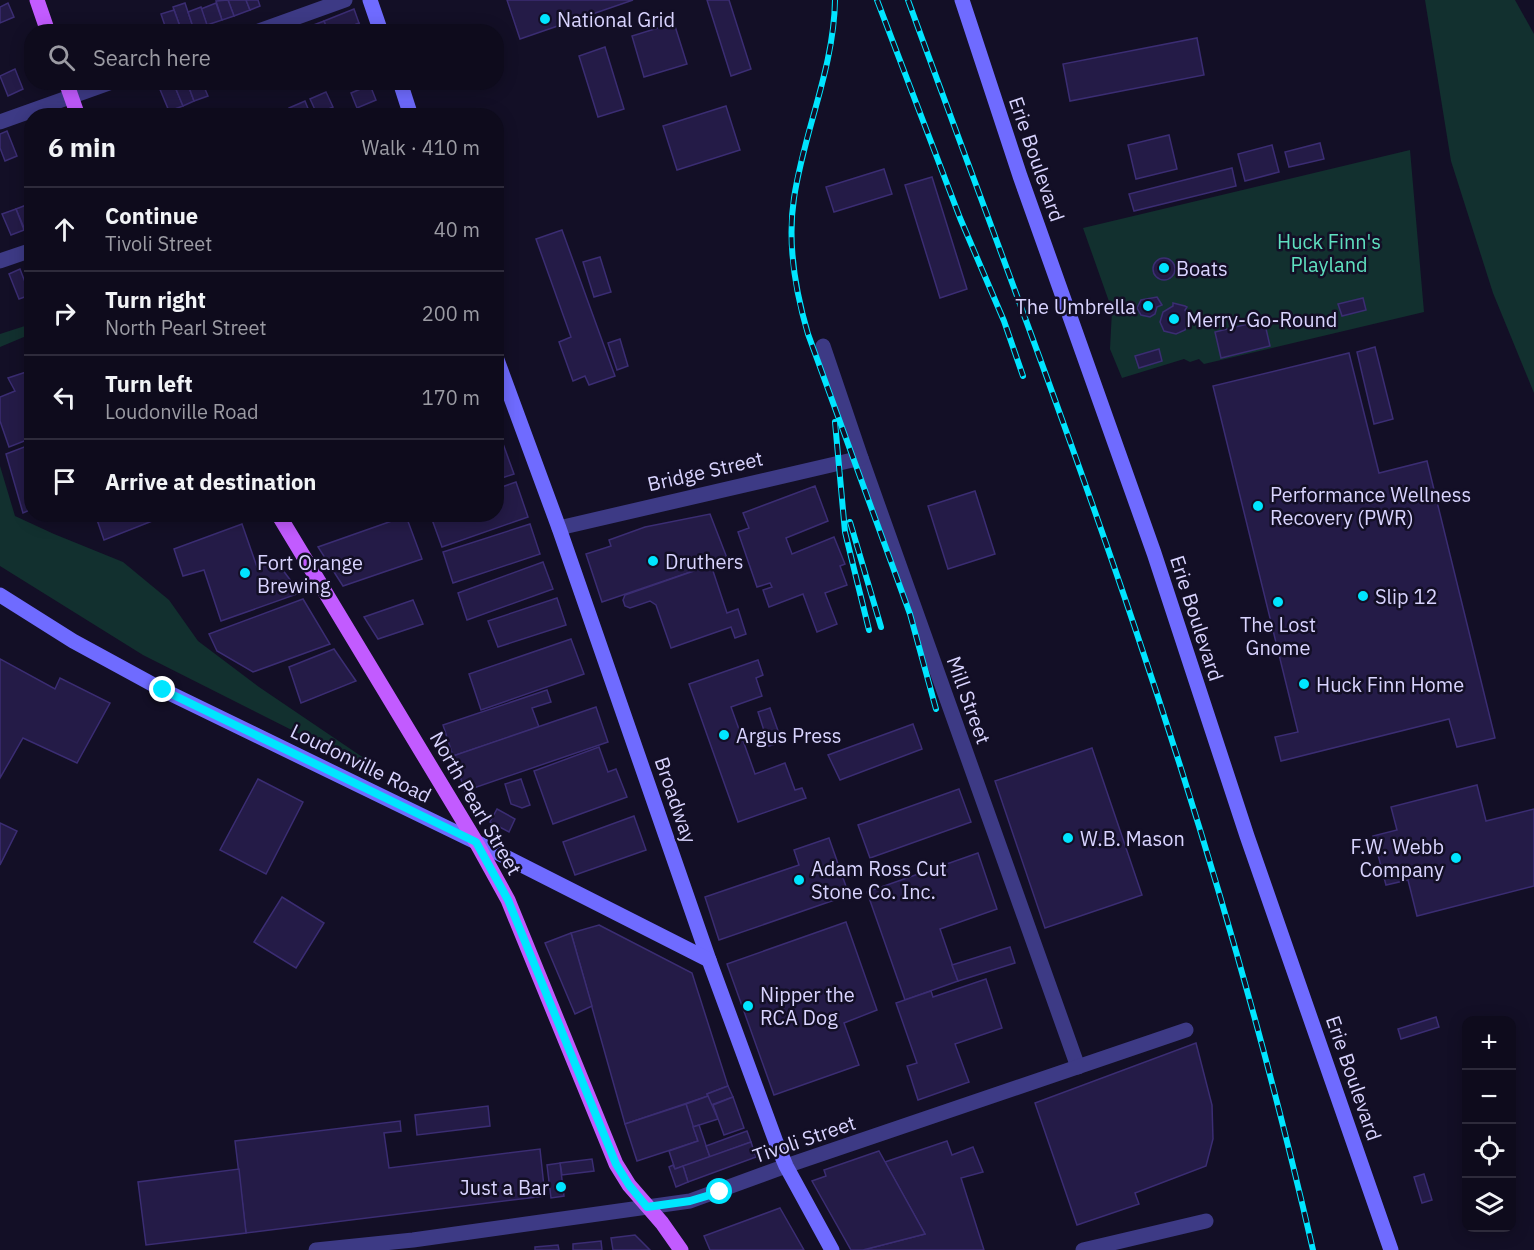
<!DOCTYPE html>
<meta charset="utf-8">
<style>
body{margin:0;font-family:"IBM Plex Sans",sans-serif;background:#171425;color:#f1f3f6}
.controls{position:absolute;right:18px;bottom:18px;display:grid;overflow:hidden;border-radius:12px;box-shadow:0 3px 15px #0003}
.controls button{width:54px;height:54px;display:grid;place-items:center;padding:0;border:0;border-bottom:2px solid #2e2b3b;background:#0e0b1c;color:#f1f3f6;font:30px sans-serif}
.stop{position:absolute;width:18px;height:18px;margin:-14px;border:4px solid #00e5ff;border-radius:50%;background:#fff}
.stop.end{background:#00e5ff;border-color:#fff;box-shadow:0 2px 6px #0008}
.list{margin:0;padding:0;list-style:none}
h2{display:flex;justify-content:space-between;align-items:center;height:78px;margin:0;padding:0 24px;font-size:26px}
h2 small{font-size:20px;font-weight:400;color:#9b9ba3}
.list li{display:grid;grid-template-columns:39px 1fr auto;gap:18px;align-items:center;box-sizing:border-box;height:84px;padding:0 24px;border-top:2px solid #2e2b3b}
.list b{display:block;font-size:22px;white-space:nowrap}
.list p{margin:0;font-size:20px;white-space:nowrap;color:#9b9ba3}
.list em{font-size:20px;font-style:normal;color:#9b9ba3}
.icon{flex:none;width:33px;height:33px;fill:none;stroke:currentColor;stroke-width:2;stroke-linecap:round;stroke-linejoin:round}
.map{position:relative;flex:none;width:1534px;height:1250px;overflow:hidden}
.search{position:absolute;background:#0e0b1c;box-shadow:0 3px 15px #0003;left:24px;top:24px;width:480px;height:66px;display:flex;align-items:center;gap:15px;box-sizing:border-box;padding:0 21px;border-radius:24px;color:#9b9ba3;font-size:22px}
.panel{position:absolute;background:#0e0b1c;box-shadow:0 3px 15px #0003;left:24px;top:108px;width:480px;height:414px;border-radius:24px}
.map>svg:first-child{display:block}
.green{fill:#12302f}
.building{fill:#241b47;stroke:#3b2d73;stroke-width:1.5}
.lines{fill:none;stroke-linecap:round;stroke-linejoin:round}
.street{stroke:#3d3a85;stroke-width:15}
.secondary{stroke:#6f6bff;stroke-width:15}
.primary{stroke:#c25bff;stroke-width:15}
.rail-casing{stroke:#00e5ff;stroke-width:6}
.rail{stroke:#130f26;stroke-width:4;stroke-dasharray:11;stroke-linecap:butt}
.route{stroke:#00e5ff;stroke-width:8}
.poi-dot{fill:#00e5ff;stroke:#130f26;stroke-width:2}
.labels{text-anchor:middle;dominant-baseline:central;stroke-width:5;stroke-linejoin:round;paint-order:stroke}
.poi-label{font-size:20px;fill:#d9d4ff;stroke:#130f26;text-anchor:start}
.street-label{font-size:20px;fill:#d9d4ff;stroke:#130f26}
.park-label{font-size:20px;fill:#5fe0c0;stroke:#130f26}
</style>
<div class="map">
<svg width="1534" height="1250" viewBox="0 0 1534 1250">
<rect width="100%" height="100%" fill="#130f26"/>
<!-- green -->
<g class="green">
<polygon points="1425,0 1515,0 1534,34 1534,393 1493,293 1451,161"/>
<polygon points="1410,150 1424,312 1204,364 1199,359 1190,362 1184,359 1122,378 1110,349 1112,310 1083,228"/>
<polygon points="31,324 31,334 0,347 0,334"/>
<polygon points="0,466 15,516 54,534 123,562 169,600 198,641 259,687 383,771 379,774 143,655 0,566"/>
</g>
<!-- building -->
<g class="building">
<polygon points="228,0 246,0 250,10 234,16"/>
<polygon points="228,0 234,16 222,20 216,1"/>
<polygon points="246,0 258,0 260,6 250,10"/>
<polygon points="507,0 633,0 520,39"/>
<polygon points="707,0 729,0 751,69 731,76"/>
<polygon points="8,3 14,17 0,23 0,7"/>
<polygon points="185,3 194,30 191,32 182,32 173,7"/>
<polygon points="216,3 222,20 207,25 201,9"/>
<polygon points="201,7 207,25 194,30 188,12"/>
<polygon points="354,9 359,23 339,32 328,32 324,21"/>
<polygon points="174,10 182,32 167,32 161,14"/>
<polygon points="324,21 328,32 314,32 311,26"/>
<polygon points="359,23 363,32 339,32"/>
<polygon points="674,23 687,64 644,77 632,36"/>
<polygon points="1197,38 1204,75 1070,101 1063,64"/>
<polygon points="605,47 624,109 598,117 579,56"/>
<polygon points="15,69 23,89 8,96 0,76"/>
<polygon points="169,82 173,82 183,106 169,111 159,87"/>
<polygon points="173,82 187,82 194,101 183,106"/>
<polygon points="187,82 202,82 208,96 194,101"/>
<polygon points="370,85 376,100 357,108 351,93"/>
<polygon points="326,92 333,107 317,114 310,99"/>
<polygon points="305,101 311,116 292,116 289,108"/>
<polygon points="726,106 740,150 677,170 663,126"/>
<polygon points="7,131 17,156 5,161 0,148 0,134"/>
<polygon points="1169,135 1177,169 1136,179 1128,145"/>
<polygon points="1320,143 1324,159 1289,167 1285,152"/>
<polygon points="1272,145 1279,172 1245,181 1238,154"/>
<polygon points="1232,168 1236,186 1134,211 1129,194"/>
<polygon points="884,169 892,194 834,212 826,187"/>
<polygon points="932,177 967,289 940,298 905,185"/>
<polygon points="29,204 32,210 32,228 25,230 16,209"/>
<polygon points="16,209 24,230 11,235 2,214"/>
<polygon points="562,230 615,376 589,385 585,376 573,381 559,342 571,337 536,239"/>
<polygon points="600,257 611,292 594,297 583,262"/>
<circle cx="1164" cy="269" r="11"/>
<polygon points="20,269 30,295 19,299 9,274"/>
<polygon points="1157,297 1162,305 1157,307 1155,314 1150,317 1141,315 1137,308 1141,300"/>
<polygon points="1363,298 1366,310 1342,316 1338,304"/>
<polygon points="1173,303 1185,306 1187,307 1185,310 1189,319 1185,330 1176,334 1164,331 1160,322 1163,312 1173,306"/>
<polygon points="1264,320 1270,346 1221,358 1215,332"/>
<polygon points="620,339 628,366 617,370 608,343"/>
<polygon points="1375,347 1393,419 1374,424 1357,352"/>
<polygon points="1159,349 1162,361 1139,368 1135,356"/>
<polygon points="1349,353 1379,473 1427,461 1495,738 1457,747 1449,719 1281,761 1275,737 1298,732 1213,386"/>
<polygon points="32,370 32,438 9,447 0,421 0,397 15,391 8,378"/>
<polygon points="502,441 514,474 496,480 496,443"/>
<polygon points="32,444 32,509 23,513 6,454"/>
<polygon points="516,482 528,517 442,547 430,514 496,514 496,489"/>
<polygon points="815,486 828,521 786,538 792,554 834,537 845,564 840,566 847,585 825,593 837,624 817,632 803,594 769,607 763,590 772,587 770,583 757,587 738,532 749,528 743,513"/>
<polygon points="975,491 995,554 948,569 928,506"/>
<polygon points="95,514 170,514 104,540"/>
<polygon points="710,514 727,558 711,565 602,602 586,554 611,546 609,540 645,527"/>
<polygon points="406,516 422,559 343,586 318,547"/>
<polygon points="242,524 257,567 276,561 300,593 221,621 204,570 183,576 174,549"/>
<polygon points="530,524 540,554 453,583 443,552"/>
<polygon points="543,562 553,589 467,620 458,593"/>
<polygon points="711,565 727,613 738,609 746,634 735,638 731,627 671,648 656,605 650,601 630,608 625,606 623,600 625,595"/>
<polygon points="557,598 566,625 498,647 488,621"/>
<polygon points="303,599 330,644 253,672 217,651 209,634"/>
<polygon points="413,600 423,624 378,639 364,617"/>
<polygon points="571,639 584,674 481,710 469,674"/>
<polygon points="334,649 356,681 301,703 289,667"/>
<polygon points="0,659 55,689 60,678 110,703 77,763 23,738 0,778"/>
<polygon points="758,660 763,675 756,678 762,696 731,707 755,774 785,763 795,790 802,788 806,798 738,822 689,684"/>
<polygon points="547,690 551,702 532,708 539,727 453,756 443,725"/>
<polygon points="596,707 608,742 465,791 453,756"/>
<polygon points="770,708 782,742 769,746 758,712"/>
<polygon points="913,724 922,749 840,780 828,755"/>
<polygon points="599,747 608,772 616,769 627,797 553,824 534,771"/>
<polygon points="1092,748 1142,895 1045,928 995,781"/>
<polygon points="258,779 303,802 266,874 220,850"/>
<polygon points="521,779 530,805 522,808 511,804 505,784"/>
<polygon points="1477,785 1486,821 1534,809 1534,886 1417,916 1408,880 1386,885 1373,836 1397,830 1391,807"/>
<polygon points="959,789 971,822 870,858 858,825"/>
<polygon points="497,809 515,819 509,832 490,822"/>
<polygon points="634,816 646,850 575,875 563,842"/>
<polygon points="0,823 17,831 0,865"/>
<polygon points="829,838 849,895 719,940 705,897 799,865 794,850"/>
<polygon points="978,853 997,909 940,929 958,981 905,1000 867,892"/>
<polygon points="282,897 324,923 296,968 254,942"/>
<polygon points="846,922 877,1010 844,1023 859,1065 774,1095 727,964"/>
<polygon points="599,925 692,973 728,1086 707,1094 708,1096 625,1124 571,933"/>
<polygon points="571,933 592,1006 575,1014 545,943"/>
<polygon points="1010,947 1015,963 958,981 952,965"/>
<polygon points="986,979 1002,1028 955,1044 969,1082 918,1100 907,1066 917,1063 896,1003 931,991 933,997"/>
<polygon points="1436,1017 1439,1027 1401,1039 1398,1029"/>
<polygon points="1196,1043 1212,1105 1213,1139 1206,1166 1135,1193 1139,1204 1077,1225 1035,1103"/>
<polygon points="728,1086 733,1097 711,1105 707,1094"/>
<polygon points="708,1096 718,1119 693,1127 686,1104"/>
<polygon points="733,1097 744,1128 724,1135 713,1105"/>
<polygon points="686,1104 698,1141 637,1161 625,1124"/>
<polygon points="488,1106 490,1126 417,1135 415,1115"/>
<polygon points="400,1121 401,1131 384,1133 389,1168 540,1149 545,1196 246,1233 235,1141"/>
<polygon points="699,1125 710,1157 675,1169 669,1151 698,1141 693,1127"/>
<polygon points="747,1131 751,1142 710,1157 706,1146"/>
<polygon points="947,1141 952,1155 973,1147 983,1172 961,1178 984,1250 863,1250 925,1234 885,1162"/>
<polygon points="751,1142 756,1157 688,1182 683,1166"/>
<polygon points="879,1151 925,1234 863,1250 851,1250 812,1181 826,1176 824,1170"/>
<polygon points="592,1159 594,1171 562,1175 560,1163"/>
<polygon points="560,1163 564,1196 551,1198 547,1165"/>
<polygon points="673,1165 675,1169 683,1166 688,1182 676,1187 669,1167"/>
<polygon points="239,1169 246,1233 146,1245 138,1182"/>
<polygon points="1424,1174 1432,1200 1422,1203 1414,1177"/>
<polygon points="780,1208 804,1250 710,1250 704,1236"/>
<polygon points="635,1235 650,1250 613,1250 611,1238"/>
<polygon points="601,1241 602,1250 573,1250 573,1244"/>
<polygon points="558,1245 559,1250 535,1250 535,1247"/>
</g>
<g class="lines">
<!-- street -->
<g class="street">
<polyline points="256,32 345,0"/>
<polyline points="0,122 112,82"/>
<polyline points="0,261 32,250"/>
<polyline points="823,346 861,458 1078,1067"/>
<polyline points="559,528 861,458"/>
<polyline points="316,1250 413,1240 690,1201 786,1166 1186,1030"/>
<polyline points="1083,1250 1206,1221"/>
</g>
<!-- secondary -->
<g class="secondary">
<polyline points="370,0 381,32"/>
<polyline points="962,0 1020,176 1154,553 1247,836 1391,1250"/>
<polyline points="400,82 411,116"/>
<polyline points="496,357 559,528 709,960 776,1142 786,1166 832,1250"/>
<polyline points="0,595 73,641 163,690 476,842 709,960"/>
</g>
<!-- primary -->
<g class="primary">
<polyline points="37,0 48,32"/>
<polyline points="66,82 78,116"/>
<polyline points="278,514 476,842 508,900 616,1164 629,1185 662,1223 681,1250"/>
</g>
<defs>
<g id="rail">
<path d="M835,0C834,68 804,131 794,198C787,244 795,290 808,334L910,614L936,709"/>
<polyline points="877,0 960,218 1004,321 1023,376"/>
<path d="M908,0C984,209 1064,417 1135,628C1204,832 1265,1040 1313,1250"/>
<polyline points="835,422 845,532 869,630"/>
<polyline points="850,522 881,627"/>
</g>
</defs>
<!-- rail casing -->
<use href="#rail" class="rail-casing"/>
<!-- rail -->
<use href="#rail" class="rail"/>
</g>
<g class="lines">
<!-- route -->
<polyline class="route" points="163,690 476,842 508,900 616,1164 629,1185 647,1207 690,1201 720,1192"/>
</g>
<!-- markers -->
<g class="poi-dot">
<circle cx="545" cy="19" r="6"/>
<circle cx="1164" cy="268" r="6"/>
<circle cx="1148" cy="306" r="6"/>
<circle cx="1174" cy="319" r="6"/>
<circle cx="1258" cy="506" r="6"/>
<circle cx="653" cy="561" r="6"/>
<circle cx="245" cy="573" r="6"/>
<circle cx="1363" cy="596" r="6"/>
<circle cx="1278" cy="602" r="6"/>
<circle cx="1304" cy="684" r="6"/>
<circle cx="724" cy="735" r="6"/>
<circle cx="1068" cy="838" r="6"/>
<circle cx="1456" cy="858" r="6"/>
<circle cx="799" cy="880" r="6"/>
<circle cx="748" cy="1006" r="6"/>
<circle cx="561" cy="1187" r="6"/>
</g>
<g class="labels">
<!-- poi labels -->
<g class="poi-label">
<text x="557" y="19">National Grid</text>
<text x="1176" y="268">Boats</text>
<text x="1136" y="306" text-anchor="end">The Umbrella</text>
<text x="1186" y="319">Merry-Go-Round</text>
<text x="1270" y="494">Performance Wellness<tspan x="1270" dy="23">Recovery (PWR)</tspan></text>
<text x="665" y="561">Druthers</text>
<text x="257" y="562">Fort Orange<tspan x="257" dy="23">Brewing</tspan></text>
<text x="1375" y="596">Slip 12</text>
<text x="1278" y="624" text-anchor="middle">The Lost<tspan x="1278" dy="23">Gnome</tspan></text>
<text x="1316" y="684">Huck Finn Home</text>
<text x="736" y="735">Argus Press</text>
<text x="1080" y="838">W.B. Mason</text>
<text x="1444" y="846" text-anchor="end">F.W. Webb<tspan x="1444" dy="23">Company</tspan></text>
<text x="811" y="868">Adam Ross Cut<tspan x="811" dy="23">Stone Co. Inc.</tspan></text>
<text x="760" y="994">Nipper the<tspan x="760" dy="23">RCA Dog</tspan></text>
<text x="549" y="1187" text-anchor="end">Just a Bar</text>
</g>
<!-- street labels -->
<g class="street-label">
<text transform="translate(1037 159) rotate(71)">Erie Boulevard</text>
<text transform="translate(705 471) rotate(-13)">Bridge Street</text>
<text transform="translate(1197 618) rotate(72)">Erie Boulevard</text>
<text transform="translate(969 700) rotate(70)">Mill Street</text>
<text transform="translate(361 763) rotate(26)">Loudonville Road</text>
<text transform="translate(676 800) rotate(71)">Broadway</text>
<text transform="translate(476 803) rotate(60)">North Pearl Street</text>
<text transform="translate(1354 1078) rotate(71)">Erie Boulevard</text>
<text transform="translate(804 1139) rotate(-19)">Tivoli Street</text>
</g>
<!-- park labels -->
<g class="park-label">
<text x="1329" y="241">Huck Finn's<tspan x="1329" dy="23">Playland</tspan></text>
</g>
</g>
</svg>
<div class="controls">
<button>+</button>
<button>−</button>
<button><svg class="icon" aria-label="locate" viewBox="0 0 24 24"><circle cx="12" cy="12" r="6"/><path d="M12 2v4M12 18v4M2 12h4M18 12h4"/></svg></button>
<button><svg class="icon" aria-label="layers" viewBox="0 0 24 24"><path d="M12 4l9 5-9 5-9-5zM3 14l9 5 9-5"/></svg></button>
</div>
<div class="stop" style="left:720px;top:1192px"></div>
<div class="stop end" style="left:163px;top:690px"></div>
<div class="search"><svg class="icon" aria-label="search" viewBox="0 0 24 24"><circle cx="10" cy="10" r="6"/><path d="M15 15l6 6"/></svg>Search here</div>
<section class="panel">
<h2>6 min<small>Walk · 410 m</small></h2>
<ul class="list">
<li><svg class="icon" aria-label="ahead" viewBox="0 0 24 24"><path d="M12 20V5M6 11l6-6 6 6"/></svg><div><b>Continue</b><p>Tivoli Street</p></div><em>40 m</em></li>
<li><svg class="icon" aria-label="right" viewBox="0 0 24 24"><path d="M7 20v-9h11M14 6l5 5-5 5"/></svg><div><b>Turn right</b><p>North Pearl Street</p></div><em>200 m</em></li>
<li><svg class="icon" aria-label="left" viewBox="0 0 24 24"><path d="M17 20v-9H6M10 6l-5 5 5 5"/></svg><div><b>Turn left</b><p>Loudonville Road</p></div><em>170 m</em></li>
<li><svg class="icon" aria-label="arrive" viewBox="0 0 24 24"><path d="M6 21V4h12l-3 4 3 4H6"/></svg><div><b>Arrive at destination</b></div></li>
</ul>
</section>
</div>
